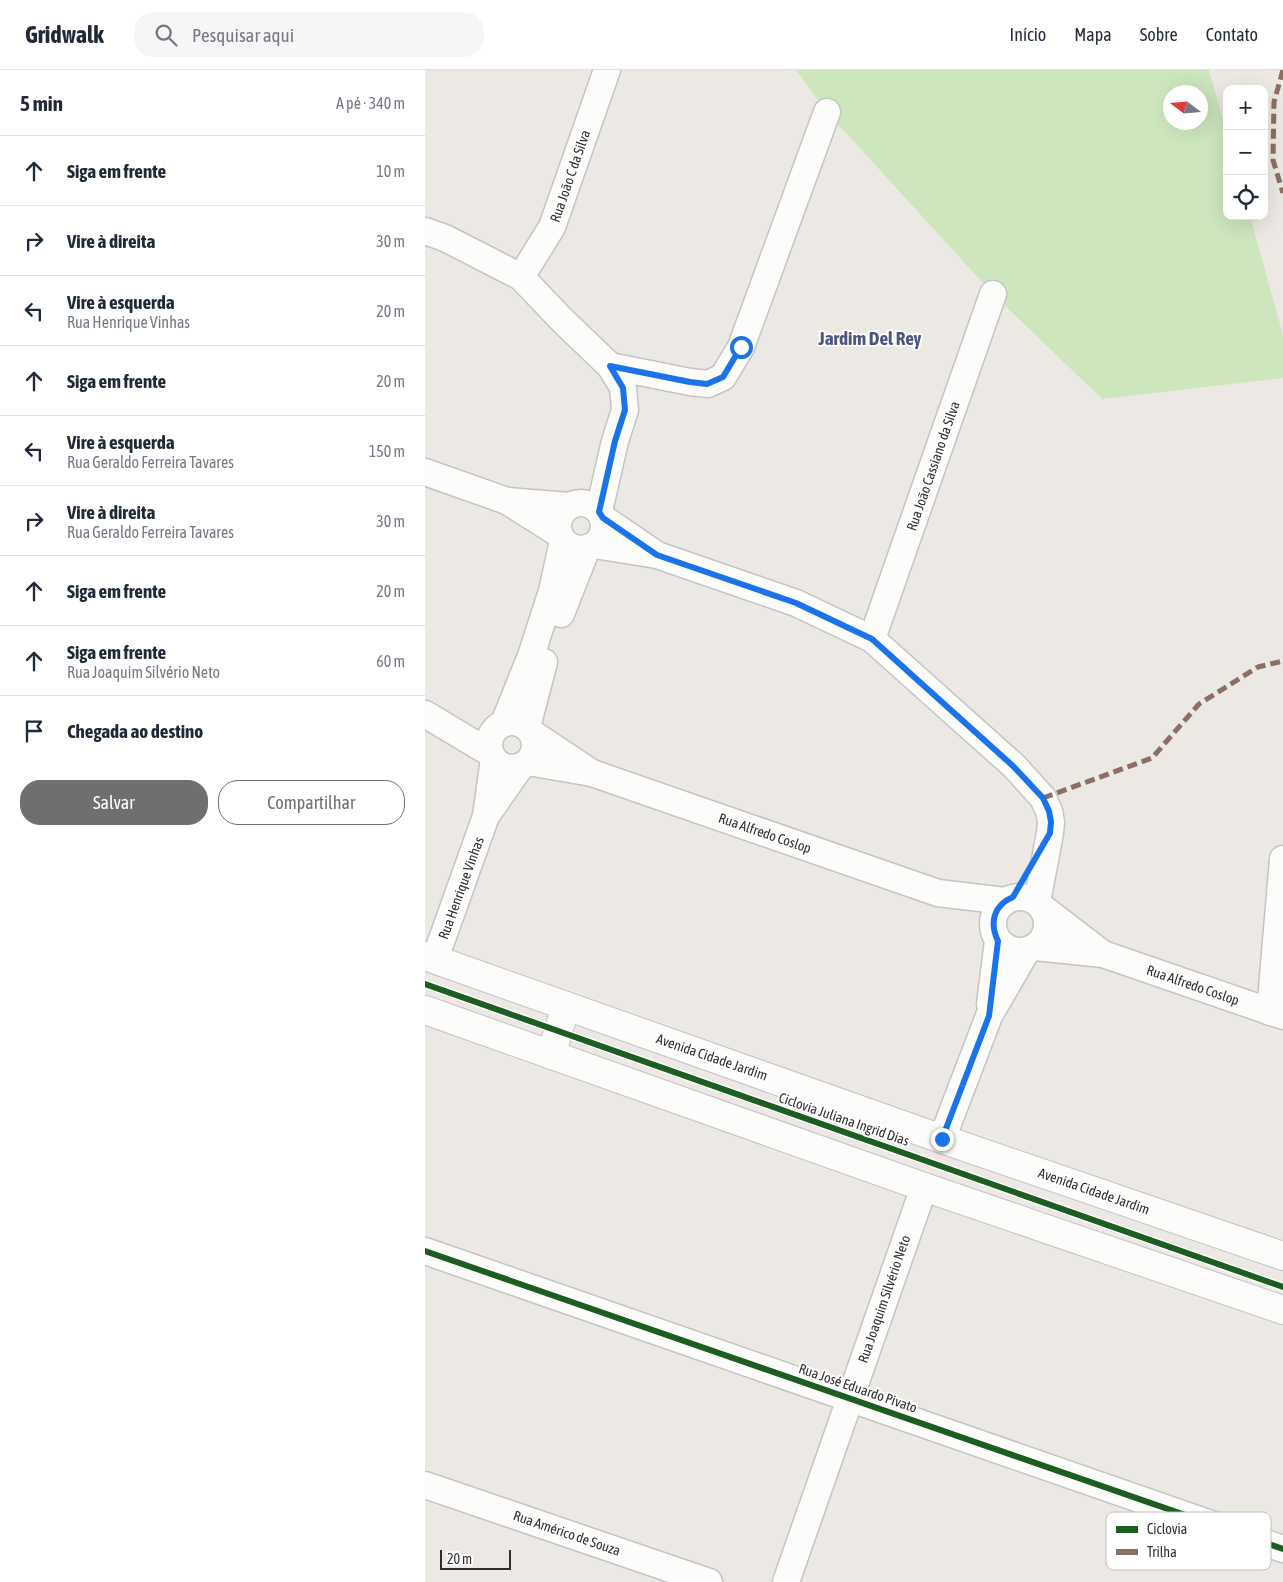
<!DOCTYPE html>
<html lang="pt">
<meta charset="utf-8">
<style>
body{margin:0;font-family:"Asap Condensed",sans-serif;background:#f6f6f7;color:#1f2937}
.controls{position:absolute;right:15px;top:15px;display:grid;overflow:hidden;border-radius:10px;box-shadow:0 5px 20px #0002}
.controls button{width:45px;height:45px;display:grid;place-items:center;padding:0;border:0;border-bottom:1px solid #e0e1e3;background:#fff;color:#1f2937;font:25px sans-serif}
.compass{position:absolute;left:738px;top:15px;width:45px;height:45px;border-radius:50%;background:#fff;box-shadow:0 5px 20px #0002;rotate:286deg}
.scale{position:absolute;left:15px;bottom:12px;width:71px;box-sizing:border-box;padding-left:5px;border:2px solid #2e2e2e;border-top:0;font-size:14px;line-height:18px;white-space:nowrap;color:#2e2e2e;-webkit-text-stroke:4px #fff;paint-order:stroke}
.stop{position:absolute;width:15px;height:15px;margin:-11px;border:4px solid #1a73e8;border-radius:50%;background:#fff}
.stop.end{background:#1a73e8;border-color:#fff;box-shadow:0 1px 5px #0008}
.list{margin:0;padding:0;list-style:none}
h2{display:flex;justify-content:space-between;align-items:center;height:65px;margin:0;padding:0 20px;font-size:21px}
h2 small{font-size:16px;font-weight:400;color:#747a83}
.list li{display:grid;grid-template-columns:32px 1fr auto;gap:15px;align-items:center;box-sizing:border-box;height:70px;padding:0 20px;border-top:1px solid #e0e1e3}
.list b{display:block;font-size:19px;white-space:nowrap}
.list p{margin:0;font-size:16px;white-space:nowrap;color:#747a83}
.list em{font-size:16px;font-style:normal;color:#747a83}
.actions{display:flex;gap:10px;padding:15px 20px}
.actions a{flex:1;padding:11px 0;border:1px solid #706f6e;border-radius:20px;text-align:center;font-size:18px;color:#706f6e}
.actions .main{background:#706f6e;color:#fff}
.icon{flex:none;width:28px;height:28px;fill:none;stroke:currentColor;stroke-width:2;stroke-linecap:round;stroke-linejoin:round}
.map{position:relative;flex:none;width:858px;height:1512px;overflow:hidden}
header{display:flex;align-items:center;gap:30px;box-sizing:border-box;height:70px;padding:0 25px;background:#fff;border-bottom:1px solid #e0e1e3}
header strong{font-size:24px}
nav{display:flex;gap:28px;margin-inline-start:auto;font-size:18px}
.search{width:350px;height:45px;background:#f6f6f7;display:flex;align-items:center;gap:12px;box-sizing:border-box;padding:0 18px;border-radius:20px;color:#747a83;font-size:19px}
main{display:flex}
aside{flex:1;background:#fff}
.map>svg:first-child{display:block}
.green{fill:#cee6be;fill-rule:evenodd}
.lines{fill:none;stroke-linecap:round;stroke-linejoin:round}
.minor-casing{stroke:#c5c4c5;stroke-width:29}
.secondary-casing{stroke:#c5c4c5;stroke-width:30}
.minor{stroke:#fcfcfb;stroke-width:26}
.secondary{stroke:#fcfcfb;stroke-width:28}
.quiet{stroke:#8d6e63;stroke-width:5;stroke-dasharray:10 5;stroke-linecap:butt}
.cycleway-casing{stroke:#fff;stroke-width:9}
.cycleway{stroke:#1b5e20;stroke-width:6}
.route{stroke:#1a73e8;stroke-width:6}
.labels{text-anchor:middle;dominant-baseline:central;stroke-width:4;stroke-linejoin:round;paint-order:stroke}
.street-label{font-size:14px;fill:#2e2e2e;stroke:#fff}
.district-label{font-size:19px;font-weight:bold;fill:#4d5680;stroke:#fff}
.key{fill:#fff;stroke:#c0c0c0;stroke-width:1}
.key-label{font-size:14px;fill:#2e2e2e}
</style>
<header>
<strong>Gridwalk</strong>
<div class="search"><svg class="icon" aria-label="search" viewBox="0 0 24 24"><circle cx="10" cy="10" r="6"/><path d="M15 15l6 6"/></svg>Pesquisar aqui</div>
<nav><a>Início</a><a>Mapa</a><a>Sobre</a><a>Contato</a></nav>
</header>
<main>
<aside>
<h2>5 min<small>A pé · 340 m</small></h2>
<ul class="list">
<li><svg class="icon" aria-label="ahead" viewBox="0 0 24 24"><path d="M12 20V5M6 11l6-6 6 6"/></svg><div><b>Siga em frente</b></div><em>10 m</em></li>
<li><svg class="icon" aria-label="right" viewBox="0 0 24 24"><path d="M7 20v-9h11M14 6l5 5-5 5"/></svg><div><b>Vire à direita</b></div><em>30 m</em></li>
<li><svg class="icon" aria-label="left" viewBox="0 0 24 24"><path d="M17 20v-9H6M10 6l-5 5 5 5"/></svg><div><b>Vire à esquerda</b><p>Rua Henrique Vinhas</p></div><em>20 m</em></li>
<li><svg class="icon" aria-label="ahead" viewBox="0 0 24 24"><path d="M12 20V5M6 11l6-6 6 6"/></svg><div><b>Siga em frente</b></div><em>20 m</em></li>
<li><svg class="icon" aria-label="left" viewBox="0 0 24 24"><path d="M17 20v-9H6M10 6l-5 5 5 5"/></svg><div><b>Vire à esquerda</b><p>Rua Geraldo Ferreira Tavares</p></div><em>150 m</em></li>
<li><svg class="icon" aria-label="right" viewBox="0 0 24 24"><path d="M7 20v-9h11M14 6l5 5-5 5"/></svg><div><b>Vire à direita</b><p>Rua Geraldo Ferreira Tavares</p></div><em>30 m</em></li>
<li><svg class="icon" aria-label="ahead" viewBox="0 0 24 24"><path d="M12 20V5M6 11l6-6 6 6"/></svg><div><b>Siga em frente</b></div><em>20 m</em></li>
<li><svg class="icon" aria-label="ahead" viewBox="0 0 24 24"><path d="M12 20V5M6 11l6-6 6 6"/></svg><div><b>Siga em frente</b><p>Rua Joaquim Silvério Neto</p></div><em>60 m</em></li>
<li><svg class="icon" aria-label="arrive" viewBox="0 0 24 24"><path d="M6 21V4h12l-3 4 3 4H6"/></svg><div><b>Chegada ao destino</b></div></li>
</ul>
<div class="actions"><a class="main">Salvar</a><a>Compartilhar</a></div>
</aside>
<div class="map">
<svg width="858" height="1512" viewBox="0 0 858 1512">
<rect width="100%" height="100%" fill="#ece8e4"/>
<!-- green -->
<path class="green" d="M371,0H784L802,65V146H825L858,265V308L677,329L568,224L402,42ZM746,22H776V52H746Z"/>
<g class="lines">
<defs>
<g id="minor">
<polyline points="0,161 20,168 96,207 137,250 185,296 198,317 200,340 190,371 174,441"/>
<polyline points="96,207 127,157 182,0"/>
<polyline points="185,296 265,312 283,314 298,307 316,277 402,42"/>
<polyline points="0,402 82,431"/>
<circle cx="156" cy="456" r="23"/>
<polyline points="134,464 82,431 144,436"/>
<polyline points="169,475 232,485 178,448"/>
<polyline points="232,485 371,533 447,569 589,696 618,728 624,741 626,752 625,763 612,832"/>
<polyline points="136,544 162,478"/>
<polyline points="447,569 568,224"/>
<polyline points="0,644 65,683"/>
<circle cx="87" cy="675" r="23"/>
<polyline points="79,653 106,586 127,521 138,471"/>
<polyline points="102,657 119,592"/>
<polyline points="69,689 61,746 96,696"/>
<polyline points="103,692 167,703 107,663"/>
<polyline points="167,703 513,823 580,831"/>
<circle cx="595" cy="854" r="27"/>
<polyline points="618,838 678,884"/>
<polyline points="610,877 678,884 858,946"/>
<polyline points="10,889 61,746"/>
<polyline points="565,934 573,871"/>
<polyline points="845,942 858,789"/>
<polyline points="517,1069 564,946 602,880"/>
<polyline points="0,1181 858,1479"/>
<polyline points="0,1415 284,1512"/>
<polyline points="361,1512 499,1117"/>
</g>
<g id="secondary">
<polyline points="0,886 517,1069 858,1186"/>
<polyline points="0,940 499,1117 858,1240"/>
<polyline points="126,985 141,936"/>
</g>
</defs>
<!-- minor casing -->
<use href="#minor" class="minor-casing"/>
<!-- secondary casing -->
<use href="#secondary" class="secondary-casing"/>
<!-- minor -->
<use href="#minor" class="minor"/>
<!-- secondary -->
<use href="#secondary" class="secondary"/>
<!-- quiet -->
<g class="quiet">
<polyline points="858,0 849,32 848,90 858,123"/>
<polyline points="618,728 727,688 774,634 833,597 858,591"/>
</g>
<defs>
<g id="cycleway">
<polyline points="0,914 858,1217"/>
<polyline points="0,1181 858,1479"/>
</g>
</defs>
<!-- cycleway casing -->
<use href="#cycleway" class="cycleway-casing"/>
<!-- cycleway -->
<use href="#cycleway" class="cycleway"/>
</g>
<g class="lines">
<!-- route -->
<path class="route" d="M316,277L298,307L282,314L265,312L185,296L198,318L200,340L190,371L174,442L178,448L232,485L371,533L447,569L588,696L618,728L624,741L626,752L625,763L588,827C569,835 564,852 573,871L564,946L517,1069"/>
</g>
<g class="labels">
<!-- street labels -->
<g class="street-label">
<text transform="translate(145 106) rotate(-71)">Rua João C da Silva</text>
<text transform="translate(508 396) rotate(-71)">Rua João Cassiano da Silva</text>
<text transform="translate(340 763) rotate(19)">Rua Alfredo Coslop</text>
<text transform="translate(36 818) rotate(-70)">Rua Henrique Vinhas</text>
<text transform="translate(768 915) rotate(19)">Rua Alfredo Coslop</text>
<text transform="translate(287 987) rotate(19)">Avenida Cidade Jardim</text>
<text transform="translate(419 1049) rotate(19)">Ciclovia Juliana Ingrid Dias</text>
<text transform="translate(669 1121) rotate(19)">Avenida Cidade Jardim</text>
<text transform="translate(459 1229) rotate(-71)">Rua Joaquim Silvério Neto</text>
<text transform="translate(433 1318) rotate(19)">Rua José Eduardo Pivato</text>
<text transform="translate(142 1463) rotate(19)">Rua Américo de Souza</text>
</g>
<!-- district labels -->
<g class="district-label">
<text x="445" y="268">Jardim Del Rey</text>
</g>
</g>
<!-- legend -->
<rect x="681" y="1442" width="165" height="58" rx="8" class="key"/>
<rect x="691" y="1456" width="22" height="7" fill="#1b5e20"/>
<rect x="691" y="1479" width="22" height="6" fill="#8d6e63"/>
<g class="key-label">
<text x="722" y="1464">Ciclovia</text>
<text x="722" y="1487">Trilha</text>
</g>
</svg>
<div class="controls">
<button>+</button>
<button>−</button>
<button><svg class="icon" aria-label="locate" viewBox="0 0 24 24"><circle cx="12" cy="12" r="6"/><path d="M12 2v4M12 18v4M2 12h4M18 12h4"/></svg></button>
</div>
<svg class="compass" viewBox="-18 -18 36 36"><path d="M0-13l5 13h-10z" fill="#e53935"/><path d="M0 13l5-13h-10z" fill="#747a83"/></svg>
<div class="scale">20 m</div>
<div class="stop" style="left:316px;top:277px"></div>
<div class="stop end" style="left:517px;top:1069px"></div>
</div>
</main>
